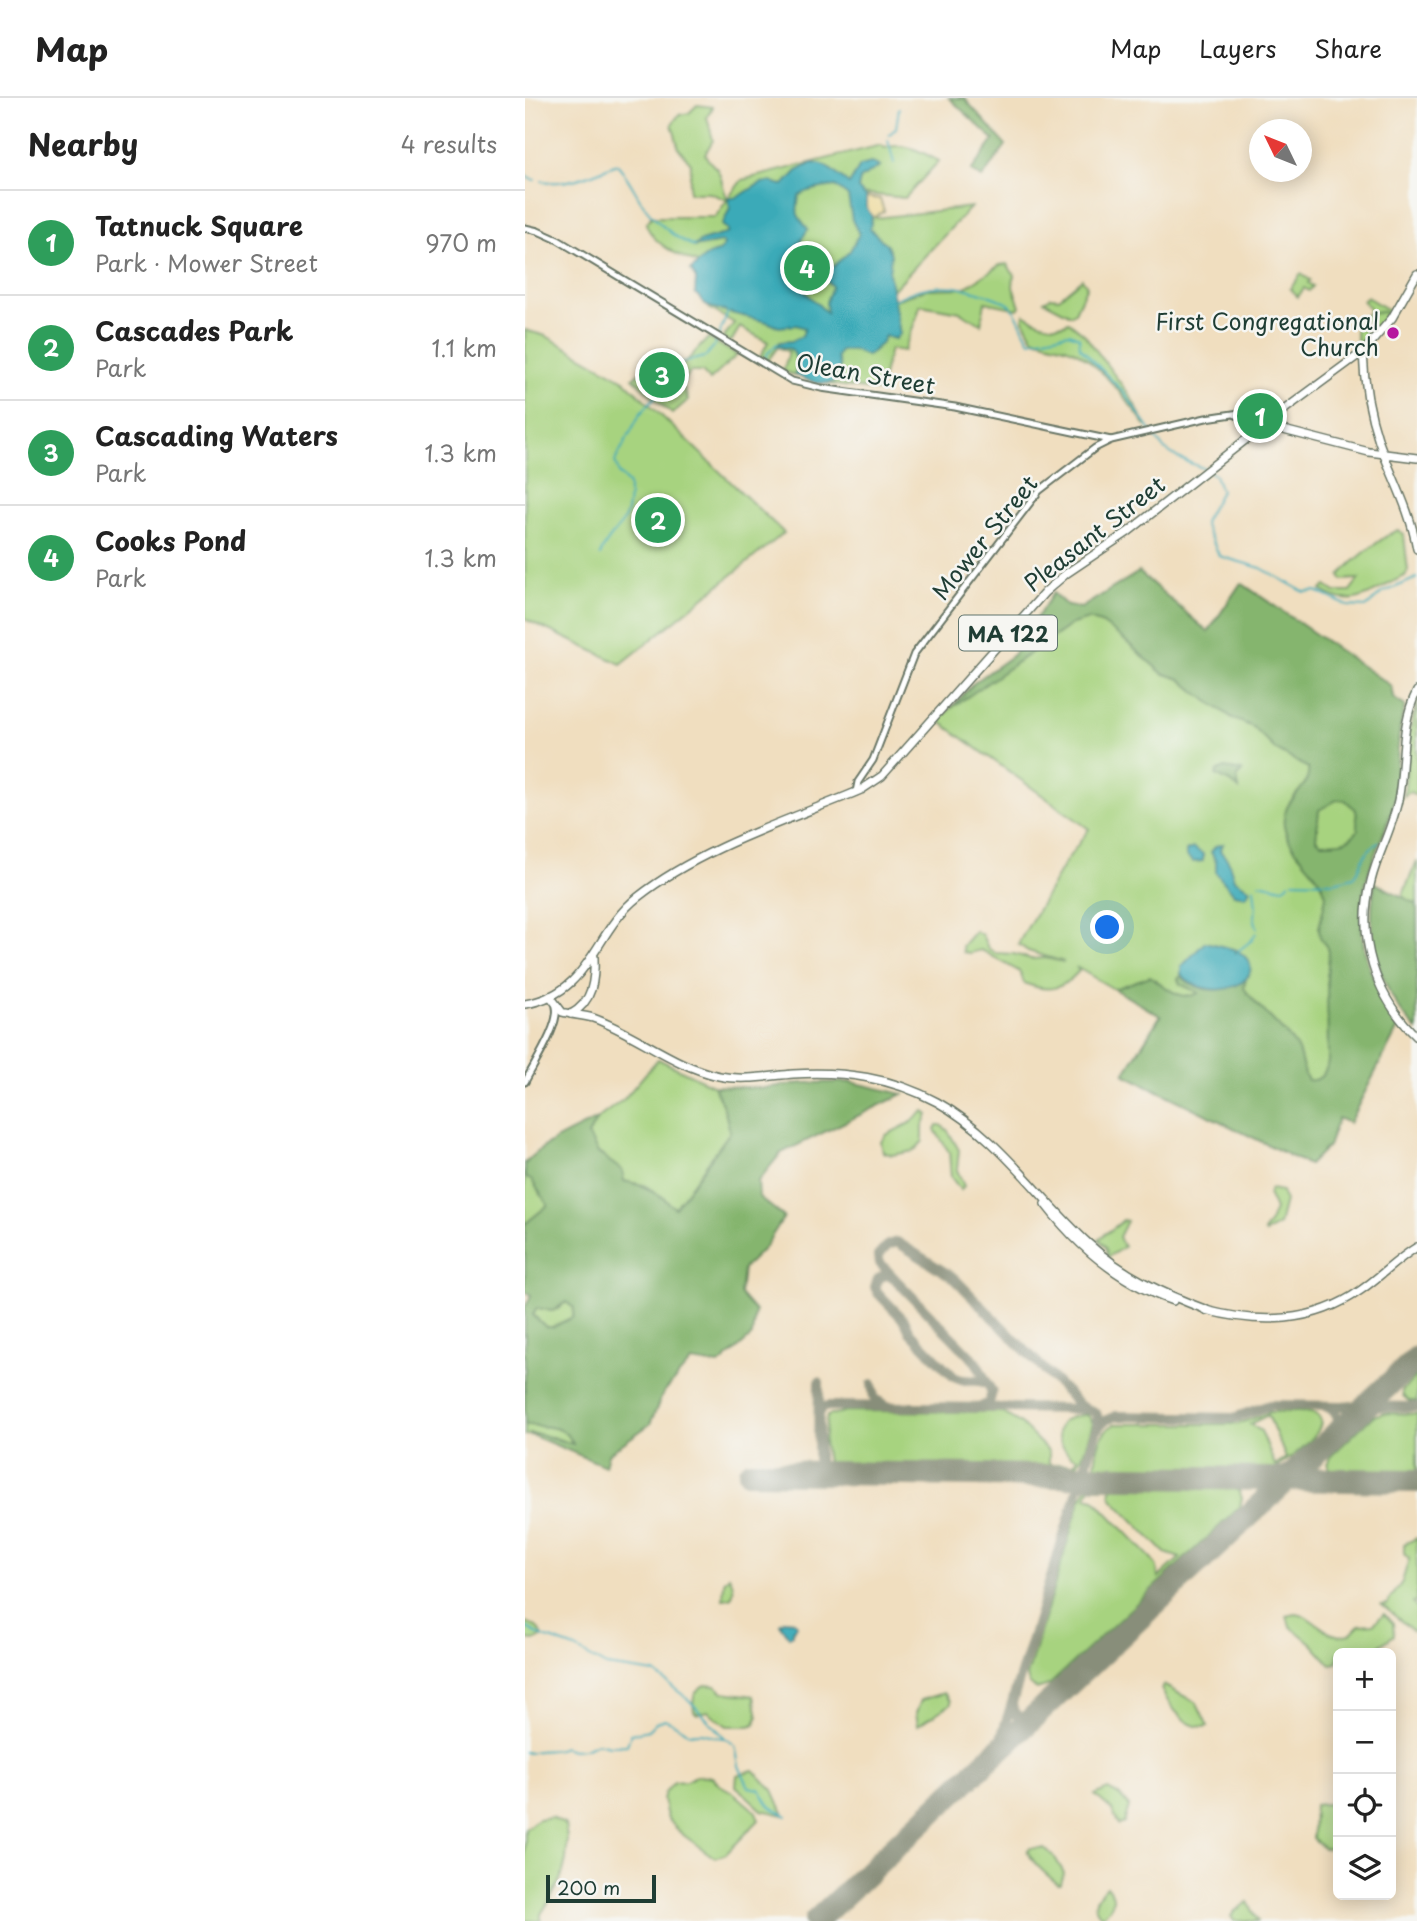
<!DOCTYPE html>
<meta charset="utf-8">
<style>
body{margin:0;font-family:"Playpen Sans",sans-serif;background:#f2f2f2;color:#222}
.controls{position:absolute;right:21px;bottom:21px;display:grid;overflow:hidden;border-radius:10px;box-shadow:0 4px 18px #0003}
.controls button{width:63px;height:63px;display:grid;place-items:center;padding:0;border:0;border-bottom:2px solid #e0e0e0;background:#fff;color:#222;font:35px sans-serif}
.compass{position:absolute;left:724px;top:21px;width:63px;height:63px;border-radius:50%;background:#fff;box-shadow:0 4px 18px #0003;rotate:313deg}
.scale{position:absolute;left:21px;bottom:18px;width:110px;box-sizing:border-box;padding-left:7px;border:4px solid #1f3d34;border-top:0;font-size:19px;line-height:24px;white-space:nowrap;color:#1f3d34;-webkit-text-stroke:5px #f6f6f2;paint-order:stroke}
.you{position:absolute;left:583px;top:830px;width:24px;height:24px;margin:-18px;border:5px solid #fff;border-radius:50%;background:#1a73e8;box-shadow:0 0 0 10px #1a73e833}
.badge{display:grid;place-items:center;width:46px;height:46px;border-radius:50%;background:#111827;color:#fff;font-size:23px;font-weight:700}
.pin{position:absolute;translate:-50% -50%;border:4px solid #fff;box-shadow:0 2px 7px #0006}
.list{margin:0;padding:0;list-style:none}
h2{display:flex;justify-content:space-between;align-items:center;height:91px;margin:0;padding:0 28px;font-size:30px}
h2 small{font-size:23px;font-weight:400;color:#767676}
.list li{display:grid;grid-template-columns:46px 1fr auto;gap:21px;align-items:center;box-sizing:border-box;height:105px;padding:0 28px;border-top:2px solid #e0e0e0}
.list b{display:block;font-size:26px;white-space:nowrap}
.list p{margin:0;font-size:23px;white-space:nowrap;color:#767676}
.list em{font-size:23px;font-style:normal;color:#767676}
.icon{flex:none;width:38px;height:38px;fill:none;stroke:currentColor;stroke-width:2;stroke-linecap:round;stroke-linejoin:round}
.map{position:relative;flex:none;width:892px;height:1823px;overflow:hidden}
header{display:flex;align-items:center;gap:42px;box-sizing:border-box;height:98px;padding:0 35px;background:#fff;border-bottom:2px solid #e0e0e0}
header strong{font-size:33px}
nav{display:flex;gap:38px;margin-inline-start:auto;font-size:24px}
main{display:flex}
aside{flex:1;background:#fff}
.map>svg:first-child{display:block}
.green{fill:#a7d37f;stroke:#63885a;stroke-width:2;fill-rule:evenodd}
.forest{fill:#85b56e;stroke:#527951;stroke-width:2;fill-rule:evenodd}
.sand{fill:#eeda9e;stroke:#868c69;stroke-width:2}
.water{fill:#3baab8;stroke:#2d7476;stroke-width:2;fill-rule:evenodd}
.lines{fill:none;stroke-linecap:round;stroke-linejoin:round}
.stream{stroke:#3baab8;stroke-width:2}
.taxiway{stroke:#888e7a;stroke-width:10}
.runway{stroke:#888e7a;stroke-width:24}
.minor-casing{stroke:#687565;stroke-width:9}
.major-casing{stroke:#687565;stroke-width:10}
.minor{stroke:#fff;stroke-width:5}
.major{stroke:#fff;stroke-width:7}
.poi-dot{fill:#b5179e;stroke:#f6f6f2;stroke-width:2.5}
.labels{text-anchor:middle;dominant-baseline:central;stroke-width:5;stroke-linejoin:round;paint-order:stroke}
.shield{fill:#f6f6f2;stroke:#60746d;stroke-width:2}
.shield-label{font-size:21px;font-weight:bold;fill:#1f3d34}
.poi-label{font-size:23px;fill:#1f3d34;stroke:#f6f6f2;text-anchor:end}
.street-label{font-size:23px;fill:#1f3d34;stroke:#f6f6f2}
</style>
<header>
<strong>Map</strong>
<nav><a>Map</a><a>Layers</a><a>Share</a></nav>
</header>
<main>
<aside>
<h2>Nearby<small>4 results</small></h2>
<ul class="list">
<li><span class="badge" style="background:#2e9e5b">1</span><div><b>Tatnuck Square</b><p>Park · Mower Street</p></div><em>970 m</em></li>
<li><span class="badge" style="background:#2e9e5b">2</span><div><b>Cascades Park</b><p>Park</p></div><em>1.1 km</em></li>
<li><span class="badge" style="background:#2e9e5b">3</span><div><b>Cascading Waters</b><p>Park</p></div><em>1.3 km</em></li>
<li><span class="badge" style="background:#2e9e5b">4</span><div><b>Cooks Pond</b><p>Park</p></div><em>1.3 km</em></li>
</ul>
</aside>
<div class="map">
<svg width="892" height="1823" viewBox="0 0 892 1823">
<rect width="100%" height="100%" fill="#f6f6f2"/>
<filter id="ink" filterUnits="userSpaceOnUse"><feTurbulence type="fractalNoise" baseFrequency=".0143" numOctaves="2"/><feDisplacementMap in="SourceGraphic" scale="14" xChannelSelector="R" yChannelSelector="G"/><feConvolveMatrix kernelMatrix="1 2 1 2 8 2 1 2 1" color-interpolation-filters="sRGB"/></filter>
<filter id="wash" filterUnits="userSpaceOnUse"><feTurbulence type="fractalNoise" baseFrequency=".00686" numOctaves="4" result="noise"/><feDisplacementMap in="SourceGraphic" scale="28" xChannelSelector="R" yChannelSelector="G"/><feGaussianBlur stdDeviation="1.57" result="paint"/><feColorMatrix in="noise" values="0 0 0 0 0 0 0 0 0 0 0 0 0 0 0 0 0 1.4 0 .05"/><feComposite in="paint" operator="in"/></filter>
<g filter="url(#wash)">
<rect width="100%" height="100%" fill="#f0debf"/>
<!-- green -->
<g class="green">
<path d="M172,7L188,9L182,19L188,42L180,56C183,64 187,65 192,71C198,80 197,92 203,100L217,82L356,47L359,50C380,44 395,53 414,63L380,100L342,96L351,120L446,109L366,194L370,202L402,191L439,190L475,167L482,166L489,177L488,189L495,208L493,211L460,204L456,226L435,214L395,207C392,224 384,236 379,253L365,251L354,293L290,284L258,273L264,254L253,249L241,265L234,261L243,244L215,229L206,244L198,240L209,225L184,210L185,189L175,166C155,159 128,147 121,126L126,119H190L202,102L185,95H164L166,65L154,51L147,26L154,17L164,15Z"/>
<polygon points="776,176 785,182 783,185 788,188 784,193 779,190 773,199 765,191"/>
<polygon points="557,181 562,188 550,214 546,217 519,203 526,199 534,200"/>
<polygon points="842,199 864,213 863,216 855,213 844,215 844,210 838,203"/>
<polygon points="857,214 862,217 851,231 839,221 842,216"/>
<path d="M499,216C512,224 529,232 544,224L559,236L605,298L622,329C606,307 574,265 550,253C536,246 522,246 508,240L498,222Z"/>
<polygon points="833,228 845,238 834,250 830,232"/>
<polygon points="0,232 21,238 99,282 259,435 96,566 0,521"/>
<path d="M183,240L212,257L185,282L177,274H165L157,286L163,302L147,316L108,280C121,266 140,267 158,267Z"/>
<path d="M873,432L879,437L883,473L880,478C849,491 830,515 796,492L801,488L810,494H824L834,481L817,482L815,478C821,468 861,436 873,432Z"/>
<path d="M614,474L683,534L716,485L866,588L868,600L880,608C870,639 874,672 869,704C864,727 852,748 845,770C825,828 841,879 874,928L824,1025L813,1020L803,1048L784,1067L599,976L635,918L551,869L554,873C537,892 523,895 499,885L495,874L456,852L445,855L438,854L437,848L450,833L457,837L463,850L470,855L489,856L506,861L520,860L539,864L503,853L493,846L539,766L564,731L414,623L449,585L488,557L528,495L542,508L556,510Z"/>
<polygon points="892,606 892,698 885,694 879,698 885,632"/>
<polygon points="892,763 892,868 880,800 877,799"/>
<polygon points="133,961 189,988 200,1013 205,1034 150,1111 138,1099 119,1087 98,1083 0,1140 0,1065 22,1046 42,1059 78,1058 73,1055 63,1037 72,1021 99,1001"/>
<polygon points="399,1013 403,1017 398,1028 398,1043 389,1053 367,1057 358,1054 356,1044 361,1037 385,1025"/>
<polygon points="412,1027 416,1027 423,1033 434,1052 432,1072 439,1088 436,1092 426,1079 424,1054 410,1032"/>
<polygon points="746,1091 757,1093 760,1103 754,1127 740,1135 739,1133 745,1124 750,1111 743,1096"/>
<path d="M598,1122L602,1123L594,1139L599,1149L583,1159L581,1149L574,1141C577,1137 592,1129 598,1122Z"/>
<polygon points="41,1204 49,1210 48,1219 27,1229 21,1229 8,1217 12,1210 18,1209 24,1213 33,1211"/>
<polygon points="892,1277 892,1303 884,1303 878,1298 877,1293"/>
<path d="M322,1313L476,1314L495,1325L524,1354V1366H549L553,1360L546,1358C523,1337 532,1316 563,1317L568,1325L557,1359L550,1369L302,1366L299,1344L302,1318Z"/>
<path d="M745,1314C755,1314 781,1311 789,1315C815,1328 757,1367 746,1372L570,1370C571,1354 574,1332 590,1326H712ZM743,1317L761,1360L750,1367L736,1333L725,1326Z"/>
<polygon points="858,1315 892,1316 892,1374 806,1372 802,1366 805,1359 848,1318"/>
<path d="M0,1326C20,1331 39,1324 49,1347L28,1339L0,1337Z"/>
<path d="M564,1387L704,1388L714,1393L717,1400L715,1409L524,1587L512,1591L504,1586L502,1578L555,1403ZM566,1390H587L585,1395L588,1402L640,1455L655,1460L633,1480L632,1469L627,1461L569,1401L561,1399Z"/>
<polygon points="892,1440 892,1504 888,1505 892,1511 891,1533 888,1533 857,1507 862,1506 877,1484 884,1461 879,1456 879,1446"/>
<path d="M204,1478C209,1486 210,1493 206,1500L198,1501L199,1484Z"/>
<polygon points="771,1516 780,1518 805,1535 815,1538 825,1536 834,1527 848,1526 859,1516 868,1525 869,1537 853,1549 822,1551 819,1555 813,1555 813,1564 806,1567 786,1545 765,1528 762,1518"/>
<path d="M0,1525C8,1526 15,1530 18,1538L11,1542L0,1541Z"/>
<path d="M181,1587L191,1588L198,1594L229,1598L233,1619L230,1626L225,1628H202L183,1613L172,1616L169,1613C167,1602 169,1591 181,1587Z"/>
<path d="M638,1587L672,1605L683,1628C662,1634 644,1607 636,1591Z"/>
<polygon points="419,1595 426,1603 426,1606 393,1627 391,1615 396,1602"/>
<polygon points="228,1672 248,1692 259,1717 237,1712 211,1688 212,1677"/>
<polygon points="172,1677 187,1679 195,1687 209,1695 231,1714 234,1722 201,1756 190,1760 153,1733 142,1719 138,1701 140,1694 149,1684 162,1683"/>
<polygon points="583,1691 594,1697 604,1708 599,1725 594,1727 587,1712 570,1697"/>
<polygon points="813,1705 813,1751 798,1750 788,1741 789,1707"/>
<path d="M26,1719L40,1726C47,1763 36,1786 16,1816V1823H0V1731L13,1721Z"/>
<path d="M505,1750H519L529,1758L539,1775L536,1786H533C521,1776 508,1766 502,1752Z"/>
<path d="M582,1788C593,1800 588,1809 577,1818C564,1807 572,1798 582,1788Z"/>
<polygon points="723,1804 733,1823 709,1823 706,1818 710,1813"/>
</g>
<!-- forest -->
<g class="forest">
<polygon points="424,0 439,0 481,47 457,80 446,73 469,42"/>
<path d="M614,474L683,534L716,485L866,588L868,600L880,608C870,639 874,672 869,704C864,727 852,748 845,770C825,828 841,879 874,928L824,1025L813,1020L803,1048L784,1067L599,976L636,918L589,891L625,878C640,888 656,905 674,895L655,886L653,881L656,878C675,896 700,896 721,880L719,890C733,911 755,926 770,947C778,958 775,971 783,982C796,984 802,973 803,962L802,880L804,853L795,839L794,830L801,798C794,770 764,756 759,728C755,700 787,692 783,670L751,652L728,629L709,621L673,596L655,581L637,575L597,540L578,526L564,521L547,526L425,611L449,585L488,557L528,495L542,508L556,510ZM812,702H820L831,712L833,732C822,747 812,744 796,745L791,741L794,712Z"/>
<polygon points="700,670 717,673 712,679 714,691 707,685 691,677 692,674"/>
<path d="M850,785L892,806V932C854,894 840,837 850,785Z"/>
<path d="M326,984L378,996L256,1055L233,1083L234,1099L259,1119L239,1150L218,1171L215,1196L230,1213L227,1238L194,1267L166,1263L138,1295L125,1326L83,1356L80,1368L4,1336H14L48,1346C39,1324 19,1331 0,1326V1210L6,1197L0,1193V1126L23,1107L7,1083L0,1079V1066C19,1044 47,1034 72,1021L63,1037L73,1055L97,1072L99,1083C121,1087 134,1096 150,1110L205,1034L200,1013L189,988L239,990L278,985ZM41,1204L49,1210L48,1219L28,1229H21L8,1217L12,1210L28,1213Z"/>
</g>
<!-- sand -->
<polygon class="sand" points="341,99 355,101 359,113 347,120 341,109"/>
<!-- water -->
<g class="water">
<path d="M287,65C304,66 311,77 324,86L335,68L346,65L355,68L335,81L333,91L341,99V109L347,118L345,131L361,146L366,156L364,175L375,236L370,241L360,238L356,246L342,258L328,252L315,253L312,259L315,269L310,276L311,282C300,290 282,282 270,277C272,269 273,259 266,251L252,248L255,244L267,243L277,238L280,230L271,227L254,229L242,224L206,215L182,208L170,195L171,181L166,172C178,162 177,157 194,154L199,147L197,144L168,149L176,143L203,135V132L197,127L205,110L203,100C217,102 227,86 241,84C246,83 254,87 259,87L272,73ZM310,88L323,98L327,122L334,136L325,153L307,170L289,167L271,154V150L283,131C271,115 271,119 274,98C283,91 298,90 310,88ZM284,179L301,183L307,188L301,204L302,215L278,192Z"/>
<polygon points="698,746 695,753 703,762 709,781 725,791 721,798 709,796 691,775 691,764 686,754 691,748"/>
<polygon points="668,750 678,756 678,763 668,764 661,758 661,753"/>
<path d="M680,844L712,852L710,855L713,853C753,879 687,911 656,876V869Z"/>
<polygon points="260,1522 269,1523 272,1527 268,1533 268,1537 264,1539 255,1526"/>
</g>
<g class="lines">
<!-- stream -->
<g class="stream">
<polyline points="364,37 371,30 374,10"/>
<polyline points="363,42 369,65"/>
<polyline points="0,76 5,81 10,82"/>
<path d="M17,83C43,88 68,76 92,66C102,77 108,90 116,103C127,121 150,141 169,148"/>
<path d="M369,202C401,184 430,185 463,197C470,200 478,202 484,206C493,213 497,232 505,243L544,235L554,239L555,249L600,296L638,350L653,360L680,371"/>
<polyline points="240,263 241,257 252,246"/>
<path d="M685,374L690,377L696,393L679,424C682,437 690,445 694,458L736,470L779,494L791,493L823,508L841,509L857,495L892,480"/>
<path d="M75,457C81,443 88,437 97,425C104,415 104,398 104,387L94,376L90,363L115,316L131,298L146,273L154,265L180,259L190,247L203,214"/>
<path d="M768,783L809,784L829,779C841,762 834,757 854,744"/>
<polyline points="734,785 758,790 764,785"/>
<polyline points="729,790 731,810 729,818 732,830"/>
<polyline points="713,853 727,842 731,835"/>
<path d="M0,1529L19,1539L47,1549L81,1568L130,1575L163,1601L200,1640L210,1647L214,1668L224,1689L235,1691C244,1709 244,1709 262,1718"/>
<path d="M0,1654L4,1655C15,1650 29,1655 38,1649L47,1652L60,1651L72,1645L85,1648L102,1647L106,1636L123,1632L131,1624L140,1621C150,1627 155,1627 165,1636C180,1632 186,1640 199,1640"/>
</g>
<!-- taxiway -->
<g class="taxiway">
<polyline points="368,1179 355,1165 353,1158 363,1147 372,1144 429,1180 554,1307 561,1311"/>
<polyline points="347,1286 349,1300 361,1308"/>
<path d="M800,1308C814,1313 816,1325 810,1337"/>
<path d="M456,1309L464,1305L467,1294L451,1264L368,1179L360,1177L353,1181L350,1189L353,1195L380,1223L385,1234L429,1279C439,1285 451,1280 461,1285"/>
<polyline points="294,1316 297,1310 303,1308 561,1311 568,1313 572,1317 572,1331 579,1323 591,1318 709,1320 745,1307 892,1309"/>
<polyline points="293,1365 296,1371 303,1375"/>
<polyline points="562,1365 564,1373 573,1379"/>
<polyline points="282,1375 289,1372 293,1365 294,1284"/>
<polyline points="487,1606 488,1612 493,1619 508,1620"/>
<polyline points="468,1657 477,1637 572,1331"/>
</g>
<!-- runway -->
<g class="runway">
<polyline points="225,1374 892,1383"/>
<polyline points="291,1823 892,1260"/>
</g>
</g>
</g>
<g filter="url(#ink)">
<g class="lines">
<defs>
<g id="minor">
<polyline points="0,130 13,133 33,142 267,283 296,290 430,309 586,342"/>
<polyline points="711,317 739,327"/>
<polyline points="331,694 333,684 348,662 389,556 514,393 570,350 586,342 681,320 735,312 756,314"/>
<path d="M0,984C9,966 35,927 31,909"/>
</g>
<g id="major">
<path d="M838,254C839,285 844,314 854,344C868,382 885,411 892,451"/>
<polyline points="739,327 844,354 892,360"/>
<path d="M892,593C875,626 880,662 874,697C869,728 853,754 846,783C831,840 850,899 892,939"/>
<path d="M25,898L37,914C47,917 58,917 68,920C112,936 148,968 194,978C218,983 244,978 268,976C319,973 366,979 412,1004C472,1037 513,1099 563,1145C597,1177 639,1196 682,1212"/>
<path d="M0,906C67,895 68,834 113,799C175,750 264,722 336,692L357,678L520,494L542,475L603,434L756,314L839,253L867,220L892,176"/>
<path d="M46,916C68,904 70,881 69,859"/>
<path d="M520,1106C554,1150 595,1185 648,1203"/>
<path d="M680,1212C734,1226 788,1226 836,1192C855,1179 872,1161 892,1149"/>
</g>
</defs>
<!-- minor casing -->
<use href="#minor" class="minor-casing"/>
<!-- major casing -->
<use href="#major" class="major-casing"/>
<!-- minor -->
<use href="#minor" class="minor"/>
<!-- major -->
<use href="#major" class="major"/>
</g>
</g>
<!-- markers -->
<circle class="poi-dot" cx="868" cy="235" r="7"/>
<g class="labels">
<!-- shield labels -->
<rect class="shield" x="434" y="517.5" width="98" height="35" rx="5"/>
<g class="shield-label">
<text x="483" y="535">MA 122</text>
</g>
<!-- poi labels -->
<g class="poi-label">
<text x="854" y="222">First Congregational<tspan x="854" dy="26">Church</tspan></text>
</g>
<!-- street labels -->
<g class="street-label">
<text transform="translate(341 275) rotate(10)">Olean Street</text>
<text transform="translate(569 435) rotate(-38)">Pleasant Street</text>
<text transform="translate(459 439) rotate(-51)">Mower Street</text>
</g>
</g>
</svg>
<div class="controls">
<button>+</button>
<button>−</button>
<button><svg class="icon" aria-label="locate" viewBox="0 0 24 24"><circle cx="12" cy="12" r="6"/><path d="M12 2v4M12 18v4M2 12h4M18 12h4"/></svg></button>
<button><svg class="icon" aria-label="layers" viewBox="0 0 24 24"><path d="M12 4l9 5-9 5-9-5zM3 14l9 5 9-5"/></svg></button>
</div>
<svg class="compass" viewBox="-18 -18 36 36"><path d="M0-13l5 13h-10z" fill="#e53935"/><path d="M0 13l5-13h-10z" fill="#767676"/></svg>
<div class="scale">200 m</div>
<div class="you"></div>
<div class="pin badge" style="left:735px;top:318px;background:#2e9e5b">1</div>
<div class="pin badge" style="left:133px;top:422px;background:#2e9e5b">2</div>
<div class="pin badge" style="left:137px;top:277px;background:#2e9e5b">3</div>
<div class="pin badge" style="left:282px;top:170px;background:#2e9e5b">4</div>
</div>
</main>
